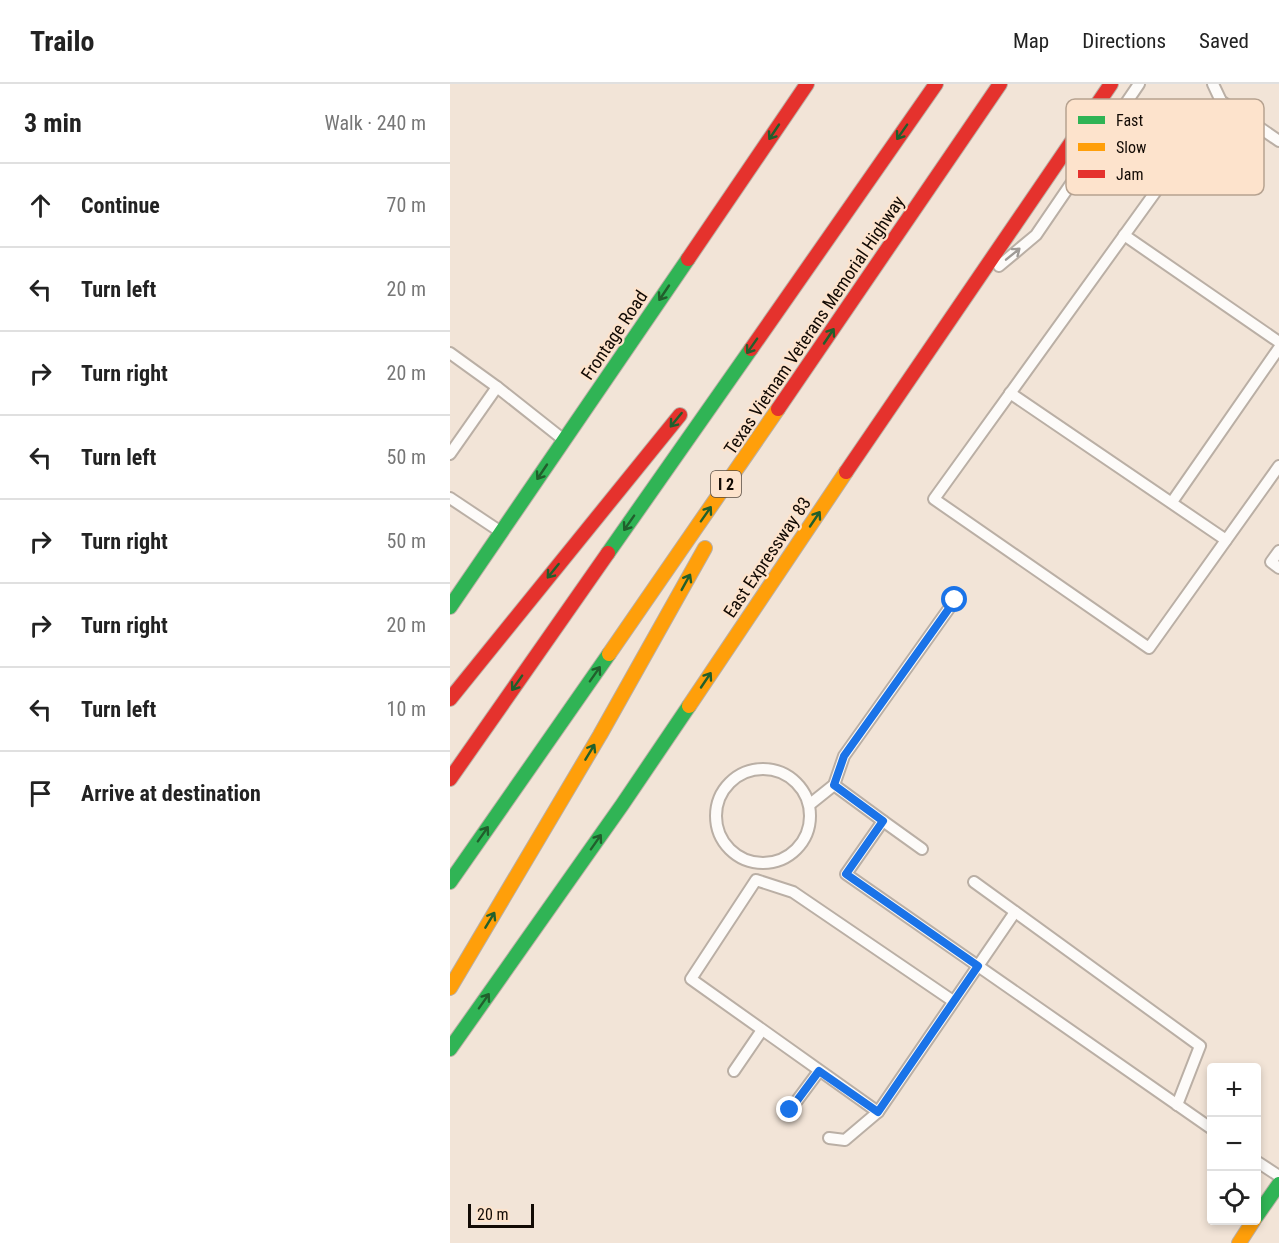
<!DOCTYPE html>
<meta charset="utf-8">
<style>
body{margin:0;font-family:"Roboto Condensed",sans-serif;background:#f6f6f6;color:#222}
.controls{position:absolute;right:18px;bottom:18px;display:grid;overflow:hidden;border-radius:6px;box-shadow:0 3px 9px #0003}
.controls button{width:54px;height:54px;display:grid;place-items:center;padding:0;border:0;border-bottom:2px solid #e0e0e0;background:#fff;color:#222;font:30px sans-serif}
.scale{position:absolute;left:18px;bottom:15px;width:66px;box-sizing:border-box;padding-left:6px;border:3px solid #120a04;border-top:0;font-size:16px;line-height:21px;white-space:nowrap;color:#120a04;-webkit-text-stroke:4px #fde3cc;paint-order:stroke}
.stop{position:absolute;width:18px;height:18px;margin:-14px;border:4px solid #1a73e8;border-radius:50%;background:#fff}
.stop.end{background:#1a73e8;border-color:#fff;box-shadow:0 2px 6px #0008}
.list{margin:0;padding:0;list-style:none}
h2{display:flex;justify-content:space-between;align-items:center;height:78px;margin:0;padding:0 24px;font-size:26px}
h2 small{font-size:20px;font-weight:400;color:#767676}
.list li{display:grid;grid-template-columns:39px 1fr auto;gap:18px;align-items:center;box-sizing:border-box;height:84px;padding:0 24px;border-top:2px solid #e0e0e0}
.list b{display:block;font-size:22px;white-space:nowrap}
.list em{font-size:20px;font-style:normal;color:#767676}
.icon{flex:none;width:33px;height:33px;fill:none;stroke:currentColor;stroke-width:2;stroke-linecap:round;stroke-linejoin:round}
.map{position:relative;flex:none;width:829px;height:1159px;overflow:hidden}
header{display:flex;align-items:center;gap:36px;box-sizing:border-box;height:84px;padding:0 30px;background:#fff;border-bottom:2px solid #e0e0e0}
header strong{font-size:28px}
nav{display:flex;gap:33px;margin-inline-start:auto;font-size:21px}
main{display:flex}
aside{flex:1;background:#fff}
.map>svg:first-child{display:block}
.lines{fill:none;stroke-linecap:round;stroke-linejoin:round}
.lane-casing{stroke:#baafa5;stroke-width:14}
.fast-casing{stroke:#baafa5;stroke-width:16}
.slow-casing{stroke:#baafa5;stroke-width:16}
.jam-casing{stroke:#baafa5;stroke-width:16}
.lane{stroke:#fdfbf9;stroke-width:10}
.fast{stroke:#30b455;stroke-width:14}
.slow{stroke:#ff9f0a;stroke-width:14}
.jam{stroke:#e5322d;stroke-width:14}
.oneway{stroke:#215f2c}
.oneway2{stroke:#9f9b97}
.route{stroke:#1a73e8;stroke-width:8}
.labels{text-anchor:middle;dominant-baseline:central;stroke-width:4.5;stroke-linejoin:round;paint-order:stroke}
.shield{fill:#fde3cc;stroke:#584b40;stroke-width:1.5}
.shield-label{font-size:16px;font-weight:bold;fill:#120a04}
.street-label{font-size:18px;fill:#120a04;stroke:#fde3cc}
.key{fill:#fde3cc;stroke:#b6a290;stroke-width:1.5}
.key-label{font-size:16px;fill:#120a04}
</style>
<header>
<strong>Trailo</strong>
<nav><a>Map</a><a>Directions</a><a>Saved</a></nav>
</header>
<main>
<aside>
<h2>3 min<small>Walk · 240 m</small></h2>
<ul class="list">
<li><svg class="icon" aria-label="ahead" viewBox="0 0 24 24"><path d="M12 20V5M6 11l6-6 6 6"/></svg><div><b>Continue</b></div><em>70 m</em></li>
<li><svg class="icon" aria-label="left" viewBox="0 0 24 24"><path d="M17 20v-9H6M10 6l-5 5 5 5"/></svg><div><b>Turn left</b></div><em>20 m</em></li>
<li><svg class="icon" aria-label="right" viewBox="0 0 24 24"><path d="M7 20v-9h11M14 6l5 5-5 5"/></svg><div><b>Turn right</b></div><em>20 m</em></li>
<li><svg class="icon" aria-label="left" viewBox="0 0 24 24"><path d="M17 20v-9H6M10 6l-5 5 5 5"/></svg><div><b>Turn left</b></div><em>50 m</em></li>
<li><svg class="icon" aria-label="right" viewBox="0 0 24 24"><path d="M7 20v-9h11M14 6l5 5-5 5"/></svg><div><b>Turn right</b></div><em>50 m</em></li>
<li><svg class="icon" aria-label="right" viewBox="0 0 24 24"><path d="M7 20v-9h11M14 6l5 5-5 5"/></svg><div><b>Turn right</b></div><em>20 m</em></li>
<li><svg class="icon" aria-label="left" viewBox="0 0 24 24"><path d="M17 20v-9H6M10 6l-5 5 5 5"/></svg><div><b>Turn left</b></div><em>10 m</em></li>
<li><svg class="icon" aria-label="arrive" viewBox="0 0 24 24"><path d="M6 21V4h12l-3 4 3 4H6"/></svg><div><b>Arrive at destination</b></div></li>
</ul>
</aside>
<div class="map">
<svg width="829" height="1159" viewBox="0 0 829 1159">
<rect width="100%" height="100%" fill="#f2e4d7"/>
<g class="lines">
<defs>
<g id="lane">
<polyline points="763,0 771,17 829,57"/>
<polyline points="771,17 484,415 699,564 829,382"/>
<polyline points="674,151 829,258"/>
<polyline points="549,182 586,151 689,0"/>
<polyline points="0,269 47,303 114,356"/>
<polyline points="560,309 776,456"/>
<polyline points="0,370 47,303"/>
<polyline points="0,414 51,448"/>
<polyline points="722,418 829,264"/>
<polyline points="829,467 821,478 829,484"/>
<circle cx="313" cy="732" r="47"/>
<polyline points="384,701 433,737"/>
<polyline points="359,721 384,701 394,672 505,516"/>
<polyline points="472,765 433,737 396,790 762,1045"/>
<polyline points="524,798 750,962 727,1021"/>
<polyline points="284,987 312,946"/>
<polyline points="340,1026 369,987"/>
<polyline points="428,1028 241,895 306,796 343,808 503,917"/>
<polyline points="379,1054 395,1056 428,1028 565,828"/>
<polyline points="806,1077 829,1092"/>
</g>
<g id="fast">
<polyline points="158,469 301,265"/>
<polyline points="0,523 238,175"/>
<polyline points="0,798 159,570"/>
<polyline points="0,965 172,721 239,622"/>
<polyline points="806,1133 829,1100"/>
</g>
<g id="slow">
<polyline points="159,570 328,325"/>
<polyline points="239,622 396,388"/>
<polyline points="0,904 150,651 255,464"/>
<polyline points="789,1159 804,1136"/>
</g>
<g id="jam">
<polyline points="238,175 357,0"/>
<polyline points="301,265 486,0"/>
<polyline points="328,325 550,0"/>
<polyline points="396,388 661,0"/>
<polyline points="0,615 230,331"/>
<polyline points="0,695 158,469"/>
</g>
</defs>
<!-- lane casing -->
<use href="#lane" class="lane-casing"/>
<!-- fast casing -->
<use href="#fast" class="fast-casing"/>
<!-- slow casing -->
<use href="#slow" class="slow-casing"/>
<!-- jam casing -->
<use href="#jam" class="jam-casing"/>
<!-- lane -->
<use href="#lane" class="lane"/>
<!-- fast -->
<use href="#fast" class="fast"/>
<!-- slow -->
<use href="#slow" class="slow"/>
<!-- jam -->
<use href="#jam" class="jam"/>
</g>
<!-- one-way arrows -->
<defs><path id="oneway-shaft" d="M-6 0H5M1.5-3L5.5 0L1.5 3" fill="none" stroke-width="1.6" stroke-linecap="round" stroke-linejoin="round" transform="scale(1.5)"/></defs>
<g class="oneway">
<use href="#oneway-shaft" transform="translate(324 48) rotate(124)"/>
<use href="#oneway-shaft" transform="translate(452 48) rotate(125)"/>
<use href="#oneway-shaft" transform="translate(214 209) rotate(124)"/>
<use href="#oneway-shaft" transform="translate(379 252) rotate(-56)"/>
<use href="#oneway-shaft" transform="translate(302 262) rotate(125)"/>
<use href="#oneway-shaft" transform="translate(226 336) rotate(129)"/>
<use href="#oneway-shaft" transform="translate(92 388) rotate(124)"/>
<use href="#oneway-shaft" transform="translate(256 430) rotate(-55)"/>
<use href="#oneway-shaft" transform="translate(365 435) rotate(-56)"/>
<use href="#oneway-shaft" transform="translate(179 439) rotate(125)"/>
<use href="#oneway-shaft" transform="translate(103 487) rotate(129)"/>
<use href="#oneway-shaft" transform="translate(236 498) rotate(-61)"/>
<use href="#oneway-shaft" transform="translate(145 590) rotate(-55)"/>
<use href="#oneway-shaft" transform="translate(256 596) rotate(-56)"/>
<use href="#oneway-shaft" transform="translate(67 599) rotate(125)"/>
<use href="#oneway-shaft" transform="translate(140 668) rotate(-59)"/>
<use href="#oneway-shaft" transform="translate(33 750) rotate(-55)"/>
<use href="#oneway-shaft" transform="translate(146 758) rotate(-55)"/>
<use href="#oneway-shaft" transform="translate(40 836) rotate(-59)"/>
<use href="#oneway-shaft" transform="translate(34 917) rotate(-55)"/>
</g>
<use class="oneway2" href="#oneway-shaft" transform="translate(563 170) rotate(-39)"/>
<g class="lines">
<!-- route -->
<polyline class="route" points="340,1026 369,987 428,1028 528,882 396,790 433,737 384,701 394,672 505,516"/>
</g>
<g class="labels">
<!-- shield labels -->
<rect class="shield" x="261" y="387" width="30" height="26" rx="4.5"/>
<g class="shield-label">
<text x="276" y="400">I 2</text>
</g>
<!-- street labels -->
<g class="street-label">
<text transform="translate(364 241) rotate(-56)">Texas Vietnam Veterans Memorial Highway</text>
<text transform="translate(164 251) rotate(-56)">Frontage Road</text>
<text transform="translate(317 473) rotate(-56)">East Expressway 83</text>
</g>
</g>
<!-- legend -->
<rect x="616" y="15" width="198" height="96" rx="9" class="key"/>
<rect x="628" y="32" width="27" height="8" fill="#30b455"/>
<rect x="628" y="59" width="27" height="8" fill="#ff9f0a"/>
<rect x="628" y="86" width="27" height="8" fill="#e5322d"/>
<g class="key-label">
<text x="666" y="42">Fast</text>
<text x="666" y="69">Slow</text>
<text x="666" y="96">Jam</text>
</g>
</svg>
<div class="controls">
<button>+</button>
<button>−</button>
<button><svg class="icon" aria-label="locate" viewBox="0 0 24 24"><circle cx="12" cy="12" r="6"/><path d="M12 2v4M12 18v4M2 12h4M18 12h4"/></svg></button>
</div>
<div class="scale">20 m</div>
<div class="stop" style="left:505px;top:516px"></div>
<div class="stop end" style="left:340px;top:1026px"></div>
</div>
</main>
